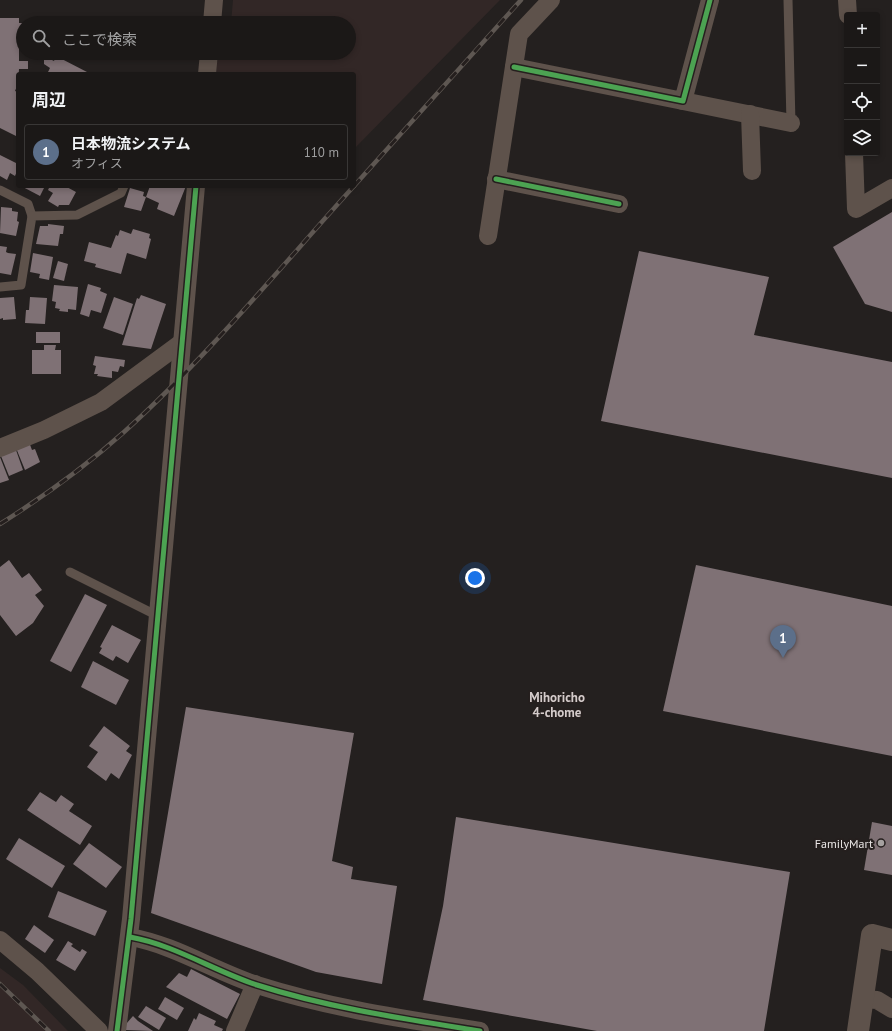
<!DOCTYPE html>
<html lang="ja">
<meta charset="utf-8">
<style>
body{margin:0;font-family:"PT Sans","Noto Sans JP",sans-serif;background:#242120;color:#f1f3f6}
.controls{position:absolute;right:12px;top:12px;display:grid;overflow:hidden;border-radius:4px;box-shadow:0 2px 6px #0003}
.controls button{width:36px;height:36px;display:grid;place-items:center;padding:0;border:0;border-bottom:1px solid #393736;background:#1b1817;color:#f1f3f6;font:20px sans-serif}
.you{position:absolute;left:475px;top:578px;width:14px;height:14px;margin:-10px;border:3px solid #fff;border-radius:50%;background:#1a73e8;box-shadow:0 0 0 6px #1a73e833}
.badge{display:grid;place-items:center;width:26px;height:26px;border-radius:50%;background:#7c3aed;color:#fff;font-size:13px;font-weight:700}
.pin{position:absolute;translate:-50% -33px;filter:drop-shadow(0 1px 2px #0008)}
.pin::after{content:'';position:absolute;top:21px;width:14px;height:12px;background:inherit;clip-path:polygon(0 0,100% 0,50% 100%)}
.list{margin:0;padding:0;list-style:none}
h2{display:flex;justify-content:space-between;align-items:center;height:52px;margin:0;padding:0 16px;font-size:17px}
h2 small{font-size:13px;font-weight:400;color:#a0a0a1}
.list li{display:grid;grid-template-columns:26px 1fr auto;gap:12px;align-items:center;box-sizing:border-box;height:56px;margin:0 8px 8px;padding:0 8px;border:1px solid #393736;border-radius:4px}
.list b{display:block;font-size:15px;white-space:nowrap}
.list p{margin:0;font-size:13px;white-space:nowrap;color:#a0a0a1}
.list em{font-size:13px;font-style:normal;color:#a0a0a1}
.icon{flex:none;width:22px;height:22px;fill:none;stroke:currentColor;stroke-width:2;stroke-linecap:round;stroke-linejoin:round}
.map{position:relative;flex:none;width:892px;height:1031px;overflow:hidden}
.search{position:absolute;background:#1b1817;box-shadow:0 2px 6px #0003;left:16px;top:16px;width:340px;height:44px;display:flex;align-items:center;gap:10px;box-sizing:border-box;padding:0 14px;border-radius:22px;color:#a0a0a1;font-size:15px}
.panel{position:absolute;background:#1b1817;box-shadow:0 2px 6px #0003;left:16px;top:72px;width:340px;height:116px;border-radius:4px}
.map>svg:first-child{display:block}
.built{fill:#322726}
.building{fill:#7f7175}
.lines{fill:none;stroke-linecap:round;stroke-linejoin:round}
.service{stroke:#5e524b;stroke-width:9}
.minor{stroke:#5e524b;stroke-width:18}
.tertiary{stroke:#5e524b;stroke-width:22}
.rail-casing{stroke:#5e5752;stroke-width:4.5}
.rail{stroke:#251f1e;stroke-width:3;stroke-dasharray:9;stroke-linecap:butt}
.cycleway-casing{stroke:#251f1e;stroke-width:8}
.cycleway{stroke:#4ca352;stroke-width:5}
.poi-dot{fill:#a5a1a0;stroke:#251f1e;stroke-width:1.5}
.labels{text-anchor:middle;dominant-baseline:central;stroke-width:4;stroke-linejoin:round;paint-order:stroke}
.poi-label{font-size:12px;fill:#ebe7e6;stroke:#251f1e;text-anchor:end}
.neighbourhood-label{font-size:13px;font-weight:bold;fill:#d4cbca;stroke:#251f1e}
</style>
<div class="map">
<svg width="892" height="1031" viewBox="0 0 892 1031">
<rect width="100%" height="100%" fill="#24201f"/>
<!-- built -->
<g class="built">
<polygon points="233,0 500,0 354,149 354,74 216,74 218,53 349,53 349,23 231,23"/>
<polygon points="0,968 23,985 68,1031 0,1031"/>
</g>
<!-- building -->
<g class="building">
<polygon points="0,18 19,18 19,23 23,23 23,33 19,33 19,39 21,39 21,48 19,48 19,61 28,61 28,69 19,69 18,84 15,91 18,92 18,137 0,128"/>
<polygon points="56,56 87,72 86,74 47,74 50,68 44,64 44,60 48,58 54,61"/>
<polygon points="0,155 18,164 18,169 15,176 10,173 7,180 0,176"/>
<polygon points="21,186 45,186 40,196"/>
<polygon points="50,186 65,186 76,192 69,205 59,205 58,207 48,201 53,193 48,190"/>
<polygon points="150,186 186,186 174,216 157,209 159,203 146,197"/>
<polygon points="130,188 144,192 143,196 146,197 141,211 124,207"/>
<polygon points="1,207 12,208 12,211 18,212 17,221 19,222 16,236 0,233"/>
<polygon points="892,212 892,312 865,304 833,247"/>
<polygon points="48,224 64,226 63,234 60,234 58,246 36,244 40,226 48,226"/>
<polygon points="133,229 150,234 149,238 151,239 146,259 127,253 121,274 95,267 96,264 84,261 89,242 111,248 116,235 118,236 120,230 131,234"/>
<polygon points="0,246 7,247 6,252 8,253 16,254 11,275 0,273"/>
<polygon points="639,251 769,277 754,335 892,362 892,478 601,421"/>
<polygon points="33,253 53,257 49,280 39,278 40,274 30,272"/>
<polygon points="58,261 68,264 64,281 53,278"/>
<polygon points="88,284 101,288 100,291 107,294 101,313 91,310 89,317 80,314"/>
<polygon points="54,285 78,287 76,310 68,309 68,312 59,311 60,309 55,308 56,302 52,301"/>
<polygon points="141,295 166,304 151,349 122,345 137,298 139,299"/>
<polygon points="14,297 16,319 3,320 3,318 0,319 0,298"/>
<polygon points="30,297 47,298 45,324 25,323 26,310 29,310"/>
<polygon points="114,297 133,304 123,335 103,328"/>
<rect x="36" y="332" width="24" height="11"/>
<polygon points="44,345 56,345 55,350 61,350 61,374 32,374 32,350 44,350"/>
<polygon points="95,356 125,360 124,367 120,366 118,372 112,371 112,378 97,376 98,374 94,374 96,366 93,365"/>
<polygon points="29,442 32,450 35,449 40,462 25,470 16,448"/>
<polygon points="16,450 23,470 9,476 1,456"/>
<polygon points="0,457 9,480 0,483"/>
<polygon points="9,560 22,578 29,573 42,590 35,595 44,606 33,623 16,636 0,615 0,567"/>
<polygon points="696,565 892,606 892,756 663,711"/>
<polygon points="85,594 107,605 71,672 50,661"/>
<polygon points="112,625 141,640 128,663 116,656 113,661 99,653 102,648 100,647"/>
<polygon points="93,661 129,680 116,705 81,687"/>
<polygon points="186,707 354,733 332,861 353,867 351,879 397,886 382,984 316,972 151,913"/>
<polygon points="104,726 130,746 126,751 132,755 119,779 111,773 106,781 87,767 98,752 89,746"/>
<polygon points="40,792 56,802 61,795 74,804 69,811 92,826 80,845 27,810"/>
<polygon points="456,817 790,872 764,1031 597,1031 423,1000 443,906"/>
<polygon points="872,822 892,826 892,875 864,870"/>
<polygon points="19,838 65,866 52,888 6,859"/>
<polygon points="89,843 122,867 106,888 73,864"/>
<polygon points="58,891 107,911 95,936 48,917"/>
<polygon points="34,925 54,940 45,953 25,939"/>
<polygon points="68,941 73,944 71,946 80,952 82,949 87,952 75,971 56,960"/>
<polygon points="191,969 240,994 227,1019 166,987 179,973 187,977"/>
<polygon points="165,997 184,1008 177,1020 158,1009"/>
<polygon points="146,1006 166,1018 159,1030 138,1017"/>
<polygon points="199,1013 216,1021 214,1025 223,1029 222,1031 188,1031 194,1018 196,1020"/>
<polygon points="133,1016 138,1021 153,1031 126,1030 126,1024"/>
</g>
<g class="lines">
<!-- service -->
<g class="service">
<polyline points="788,0 791,123"/>
<polyline points="0,190 28,204 32,216"/>
<polyline points="0,287 21,285 32,216 77,215 121,193 124,186"/>
<polyline points="70,572 158,616"/>
</g>
<!-- minor -->
<g class="minor">
<polyline points="847,0 848,15"/>
<polyline points="212,23 214,0"/>
<polyline points="514,67 683,101 710,0"/>
<polyline points="207,74 209,53"/>
<polyline points="683,101 791,123"/>
<polyline points="750,114 752,171"/>
<polyline points="854,153 856,209 892,188"/>
<polyline points="496,179 619,204"/>
<polyline points="488,236 519,34 551,0"/>
<polyline points="0,448 44,430 101,402 181,343"/>
<path d="M130,937C175,945 214,971 257,985C329,1008 405,1019 480,1031"/>
<polyline points="0,940 37,971 99,1031"/>
<polyline points="863,999 877,1000 892,1009"/>
<polyline points="117,1031 131,919 196,186"/>
<polyline points="235,1031 255,984"/>
</g>
<!-- tertiary -->
<polyline class="tertiary" points="858,1031 872,935 892,940"/>
<defs>
<g id="rail">
<polyline points="354,186 521,0"/>
<path d="M0,524C43,497 86,466 124,432C207,357 279,269 354,186"/>
<polyline points="0,984 49,1031"/>
</g>
</defs>
<!-- rail casing -->
<use href="#rail" class="rail-casing"/>
<!-- rail -->
<use href="#rail" class="rail"/>
<defs>
<g id="cycleway">
<polyline points="514,67 683,101 710,0"/>
<polyline points="496,179 619,204"/>
<path d="M130,937C175,945 214,971 257,985C329,1008 405,1019 480,1031"/>
<polyline points="117,1031 131,919 196,186"/>
</g>
</defs>
<!-- cycleway casing -->
<use href="#cycleway" class="cycleway-casing"/>
<!-- cycleway -->
<use href="#cycleway" class="cycleway"/>
</g>
<!-- markers -->
<circle class="poi-dot" cx="881" cy="843" r="4"/>
<g class="labels">
<!-- poi labels -->
<g class="poi-label">
<text x="873" y="843">FamilyMart</text>
</g>
<!-- neighbourhood labels -->
<g class="neighbourhood-label">
<text x="557" y="697">Mihoricho<tspan x="557" dy="15">4-chome</tspan></text>
</g>
</g>
</svg>
<div class="controls">
<button>+</button>
<button>−</button>
<button><svg class="icon" aria-label="locate" viewBox="0 0 24 24"><circle cx="12" cy="12" r="6"/><path d="M12 2v4M12 18v4M2 12h4M18 12h4"/></svg></button>
<button><svg class="icon" aria-label="layers" viewBox="0 0 24 24"><path d="M12 4l9 5-9 5-9-5zM3 14l9 5 9-5"/></svg></button>
</div>
<div class="you"></div>
<div class="pin badge" style="left:783px;top:658px;background:#5c6f8a">1</div>
<div class="search"><svg class="icon" aria-label="search" viewBox="0 0 24 24"><circle cx="10" cy="10" r="6"/><path d="M15 15l6 6"/></svg>ここで検索</div>
<section class="panel">
<h2>周辺<small></small></h2>
<ul class="list">
<li><span class="badge" style="background:#5c6f8a">1</span><div><b>日本物流システム</b><p>オフィス</p></div><em>110 m</em></li>
</ul>
</section>
</div>
